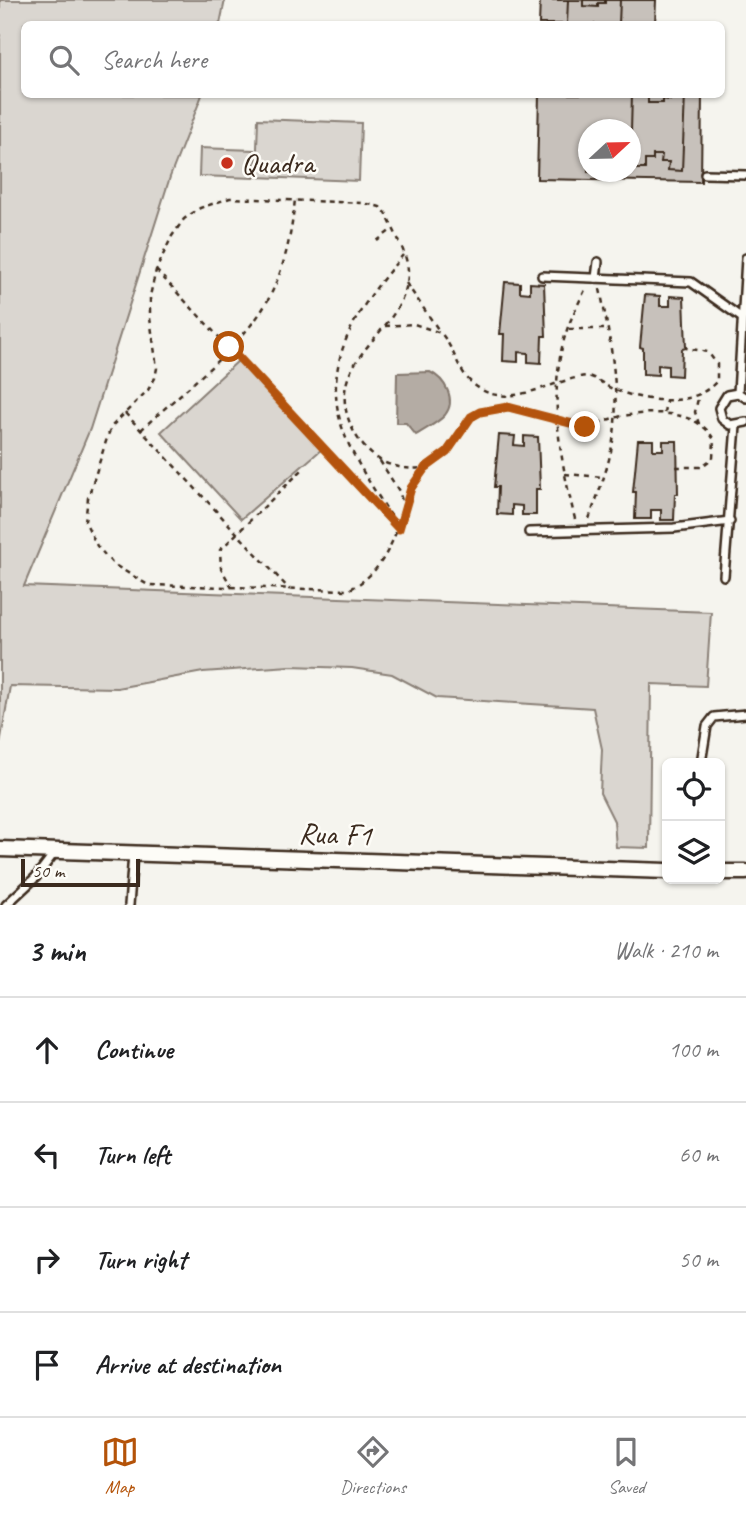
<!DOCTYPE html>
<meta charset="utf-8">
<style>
body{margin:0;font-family:Caveat,sans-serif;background:#f6f6f6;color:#202124}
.controls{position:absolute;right:21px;bottom:21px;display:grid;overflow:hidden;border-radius:10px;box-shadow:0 2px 5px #0004}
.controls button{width:63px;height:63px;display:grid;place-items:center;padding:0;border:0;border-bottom:2px solid #e0e0e0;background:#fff;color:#202124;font:35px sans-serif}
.compass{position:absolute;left:578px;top:119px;width:63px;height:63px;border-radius:50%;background:#fff;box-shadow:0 2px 5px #0004;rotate:68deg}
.scale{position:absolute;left:21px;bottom:18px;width:119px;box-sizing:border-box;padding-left:7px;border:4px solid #3b2a1e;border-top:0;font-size:19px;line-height:24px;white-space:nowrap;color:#3b2a1e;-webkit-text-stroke:5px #fdfcf7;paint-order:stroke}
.stop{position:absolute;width:21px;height:21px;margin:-16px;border:5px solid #b45309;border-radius:50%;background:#fff}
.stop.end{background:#b45309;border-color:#fff;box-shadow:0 2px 7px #0008}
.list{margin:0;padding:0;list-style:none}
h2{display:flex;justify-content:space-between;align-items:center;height:91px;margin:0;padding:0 28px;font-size:30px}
h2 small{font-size:23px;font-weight:400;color:#757577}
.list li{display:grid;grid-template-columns:46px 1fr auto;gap:21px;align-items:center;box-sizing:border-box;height:105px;padding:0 28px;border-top:2px solid #e0e0e0}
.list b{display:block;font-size:26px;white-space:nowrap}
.list em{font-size:23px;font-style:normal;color:#757577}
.icon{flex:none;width:38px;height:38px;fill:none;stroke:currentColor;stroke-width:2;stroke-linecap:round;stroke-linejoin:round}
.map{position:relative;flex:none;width:746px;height:905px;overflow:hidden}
.search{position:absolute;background:#fff;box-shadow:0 2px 5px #0004;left:21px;right:21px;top:21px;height:77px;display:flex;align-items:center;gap:18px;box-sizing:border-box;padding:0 24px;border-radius:10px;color:#757577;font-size:26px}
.sheet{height:511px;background:#fff}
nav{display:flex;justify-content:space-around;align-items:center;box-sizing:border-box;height:98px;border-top:2px solid #e0e0e0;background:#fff;font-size:19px;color:#757577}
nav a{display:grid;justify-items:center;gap:4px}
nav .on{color:#b45309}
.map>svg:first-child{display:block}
.green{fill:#dad6d0;stroke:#8a8077;stroke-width:2}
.water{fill:#b4aca4;stroke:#84786e;stroke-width:2}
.building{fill:#c7c1bb;stroke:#3b2a1e;stroke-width:2;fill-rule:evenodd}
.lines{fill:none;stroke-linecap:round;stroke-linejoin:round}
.service-casing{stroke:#3b2a1e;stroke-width:12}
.minor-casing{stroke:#3b2a1e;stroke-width:19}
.path{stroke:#3b2a1e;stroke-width:2.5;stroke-dasharray:5 5;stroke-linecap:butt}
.service{stroke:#fdfcf7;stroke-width:7}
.minor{stroke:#fdfcf7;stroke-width:14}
.route{stroke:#b45309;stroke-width:9}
.poi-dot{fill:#c8321e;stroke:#fdfcf7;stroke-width:2.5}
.labels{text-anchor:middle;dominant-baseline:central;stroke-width:5;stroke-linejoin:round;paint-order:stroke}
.poi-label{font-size:30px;fill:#3b2a1e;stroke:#fdfcf7;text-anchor:start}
.street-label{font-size:30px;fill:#3b2a1e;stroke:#fdfcf7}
</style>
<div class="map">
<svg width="746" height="905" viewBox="0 0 746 905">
<rect width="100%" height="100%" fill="#f5f4ee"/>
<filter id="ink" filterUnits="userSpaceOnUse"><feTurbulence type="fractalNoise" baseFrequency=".0143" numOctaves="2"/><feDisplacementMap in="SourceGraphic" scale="14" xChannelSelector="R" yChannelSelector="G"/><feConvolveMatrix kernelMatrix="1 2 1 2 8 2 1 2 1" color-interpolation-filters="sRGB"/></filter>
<g filter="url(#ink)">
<!-- green -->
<g class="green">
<polygon points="0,0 225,0 220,24 24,24 24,94 202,95 170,177 90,429 24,586 711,612 706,686 651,684 649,848 616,847 614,821 600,793 602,749 593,708 437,698 392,674 352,668 290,666 203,672 117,688 10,686 0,744"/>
<polygon points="258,119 361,123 359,181 256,177"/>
<polygon points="200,148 254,150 254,178 199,176"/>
<polygon points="239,360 322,449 241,519 161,432"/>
</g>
<!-- water -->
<path class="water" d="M430,372C445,379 457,400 445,415C438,423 425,429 416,435L406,423H396L397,373Z"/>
<!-- building -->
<g class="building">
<polygon points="540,0 656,0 655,24 539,24"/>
<polygon points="568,0 583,0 583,6 598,7 598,3 605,3 605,0 620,0 619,24 567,24"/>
<path d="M539,94H702L701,182L537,179ZM588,130H630V172H588Z"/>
<polygon points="632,94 648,94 648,103 663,103 663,99 670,100 670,94 685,94 682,171 668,170 669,162 661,162 662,155 653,155 653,160 645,160 645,169 630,169"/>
<polygon points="505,282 520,283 520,292 530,293 530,283 544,284 546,336 542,336 541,363 528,362 528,353 518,352 518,362 503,361 504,334 500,334"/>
<polygon points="645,295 660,296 660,306 670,306 670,296 684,297 686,348 682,349 681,376 668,375 668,366 658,365 658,375 643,374 643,348 640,347"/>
<polygon points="499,435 515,436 514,445 524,446 524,436 538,437 540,489 536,489 536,515 522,515 522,506 512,505 512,515 497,514 498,487 494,487"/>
<polygon points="638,440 653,440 653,450 663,450 663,441 677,441 678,494 675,494 674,520 661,520 661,510 651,510 651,519 635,519 636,492 633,492"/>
</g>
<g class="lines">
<defs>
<g id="service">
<polyline points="705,174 746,175"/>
<polyline points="542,276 691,282 742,318"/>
<polyline points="596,278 598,262"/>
<polyline points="738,393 746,258"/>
<polyline points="746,398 738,393 727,395 719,408 722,419 730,425 746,422"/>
<polyline points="529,532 674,528 730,521"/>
<polyline points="724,576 736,426"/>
<polyline points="701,763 707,726 714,717 746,714"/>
<polyline points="6,905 36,877 55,852"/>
<polyline points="129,905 133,854"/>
</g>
<g id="minor">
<polyline points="0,849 667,871"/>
<polyline points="720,872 746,872"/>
</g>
</defs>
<!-- service casing -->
<use href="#service" class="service-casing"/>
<!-- minor casing -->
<use href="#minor" class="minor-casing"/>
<!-- path -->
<g class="path">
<polyline points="377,241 391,230"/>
<path d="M156,270L399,529C383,502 363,475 350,447C313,370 355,311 403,255"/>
<polyline points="406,283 440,332"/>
<path d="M385,326L414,324L441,333C453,347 457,367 469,380C503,416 550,379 588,376C599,379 607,388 618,391C648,402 693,408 717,381V364L708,352L686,348"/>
<polyline points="569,329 608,329"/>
<polyline points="125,413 290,590"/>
<polyline points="664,413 666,400"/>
<polyline points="699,424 695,412 699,394"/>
<path d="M141,430C177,396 220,363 251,325C280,291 291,242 295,199"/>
<polyline points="380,461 399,491 404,507"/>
<path d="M425,468C396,509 399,566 348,590L148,585L113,564L97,546L85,521L88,498L108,435L112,426L148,390L155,378L157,368L150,318V296L156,270L172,236L184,219L200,208L230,198L364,203L380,207L386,213C393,230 408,254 408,272C408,334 319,356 352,428C359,443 372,458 388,464C457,487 447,417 495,408C525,403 553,424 582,426C595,427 605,419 618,417C647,411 698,408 714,440L713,458L701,467H676"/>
<polyline points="565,474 604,477"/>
<path d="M575,519C560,458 546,388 568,327C573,314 580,300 586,288"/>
<path d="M589,519C600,489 613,456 615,424C618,379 609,333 600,289"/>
<polyline points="232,588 221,568 220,550 303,469"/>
</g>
<!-- service -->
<use href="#service" class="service"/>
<!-- minor -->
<use href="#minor" class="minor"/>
</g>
</g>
<g class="lines" filter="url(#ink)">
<!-- route -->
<polyline class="route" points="229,347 399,529 411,488 425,468 447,452 471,417 480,412 508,407 585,427"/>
</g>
<!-- markers -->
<circle class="poi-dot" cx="227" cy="163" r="7"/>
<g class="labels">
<!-- poi labels -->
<g class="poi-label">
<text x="241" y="163">Quadra</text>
</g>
<!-- street labels -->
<g class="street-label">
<text transform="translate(335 834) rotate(2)">Rua F1</text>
</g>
</g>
</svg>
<div class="controls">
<button><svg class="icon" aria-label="locate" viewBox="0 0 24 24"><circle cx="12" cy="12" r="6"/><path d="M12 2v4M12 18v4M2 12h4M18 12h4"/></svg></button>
<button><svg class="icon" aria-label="layers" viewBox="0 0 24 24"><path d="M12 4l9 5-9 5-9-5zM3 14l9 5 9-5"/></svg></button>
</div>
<svg class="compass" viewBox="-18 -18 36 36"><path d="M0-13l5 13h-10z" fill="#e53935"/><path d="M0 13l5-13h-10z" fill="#757577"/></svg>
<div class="scale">50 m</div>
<div class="stop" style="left:229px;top:347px"></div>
<div class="stop end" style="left:585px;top:427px"></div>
<div class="search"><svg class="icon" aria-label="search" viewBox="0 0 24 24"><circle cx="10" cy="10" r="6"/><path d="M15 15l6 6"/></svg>Search here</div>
</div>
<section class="sheet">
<h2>3 min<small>Walk · 210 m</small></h2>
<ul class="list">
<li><svg class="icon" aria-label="ahead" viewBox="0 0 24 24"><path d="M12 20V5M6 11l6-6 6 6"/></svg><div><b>Continue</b></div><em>100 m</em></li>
<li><svg class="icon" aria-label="left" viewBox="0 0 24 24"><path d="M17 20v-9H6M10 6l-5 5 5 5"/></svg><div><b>Turn left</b></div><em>60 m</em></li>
<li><svg class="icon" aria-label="right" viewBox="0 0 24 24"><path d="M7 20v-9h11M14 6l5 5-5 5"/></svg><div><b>Turn right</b></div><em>50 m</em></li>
<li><svg class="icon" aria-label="arrive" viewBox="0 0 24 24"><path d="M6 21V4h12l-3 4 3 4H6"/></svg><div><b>Arrive at destination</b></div></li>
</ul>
</section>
<nav>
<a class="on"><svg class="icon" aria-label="map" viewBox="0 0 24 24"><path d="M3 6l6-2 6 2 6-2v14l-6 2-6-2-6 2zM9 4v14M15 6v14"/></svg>Map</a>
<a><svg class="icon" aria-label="directions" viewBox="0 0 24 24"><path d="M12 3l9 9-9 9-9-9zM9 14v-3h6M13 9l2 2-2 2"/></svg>Directions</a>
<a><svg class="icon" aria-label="saved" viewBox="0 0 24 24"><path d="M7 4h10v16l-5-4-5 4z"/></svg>Saved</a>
</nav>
